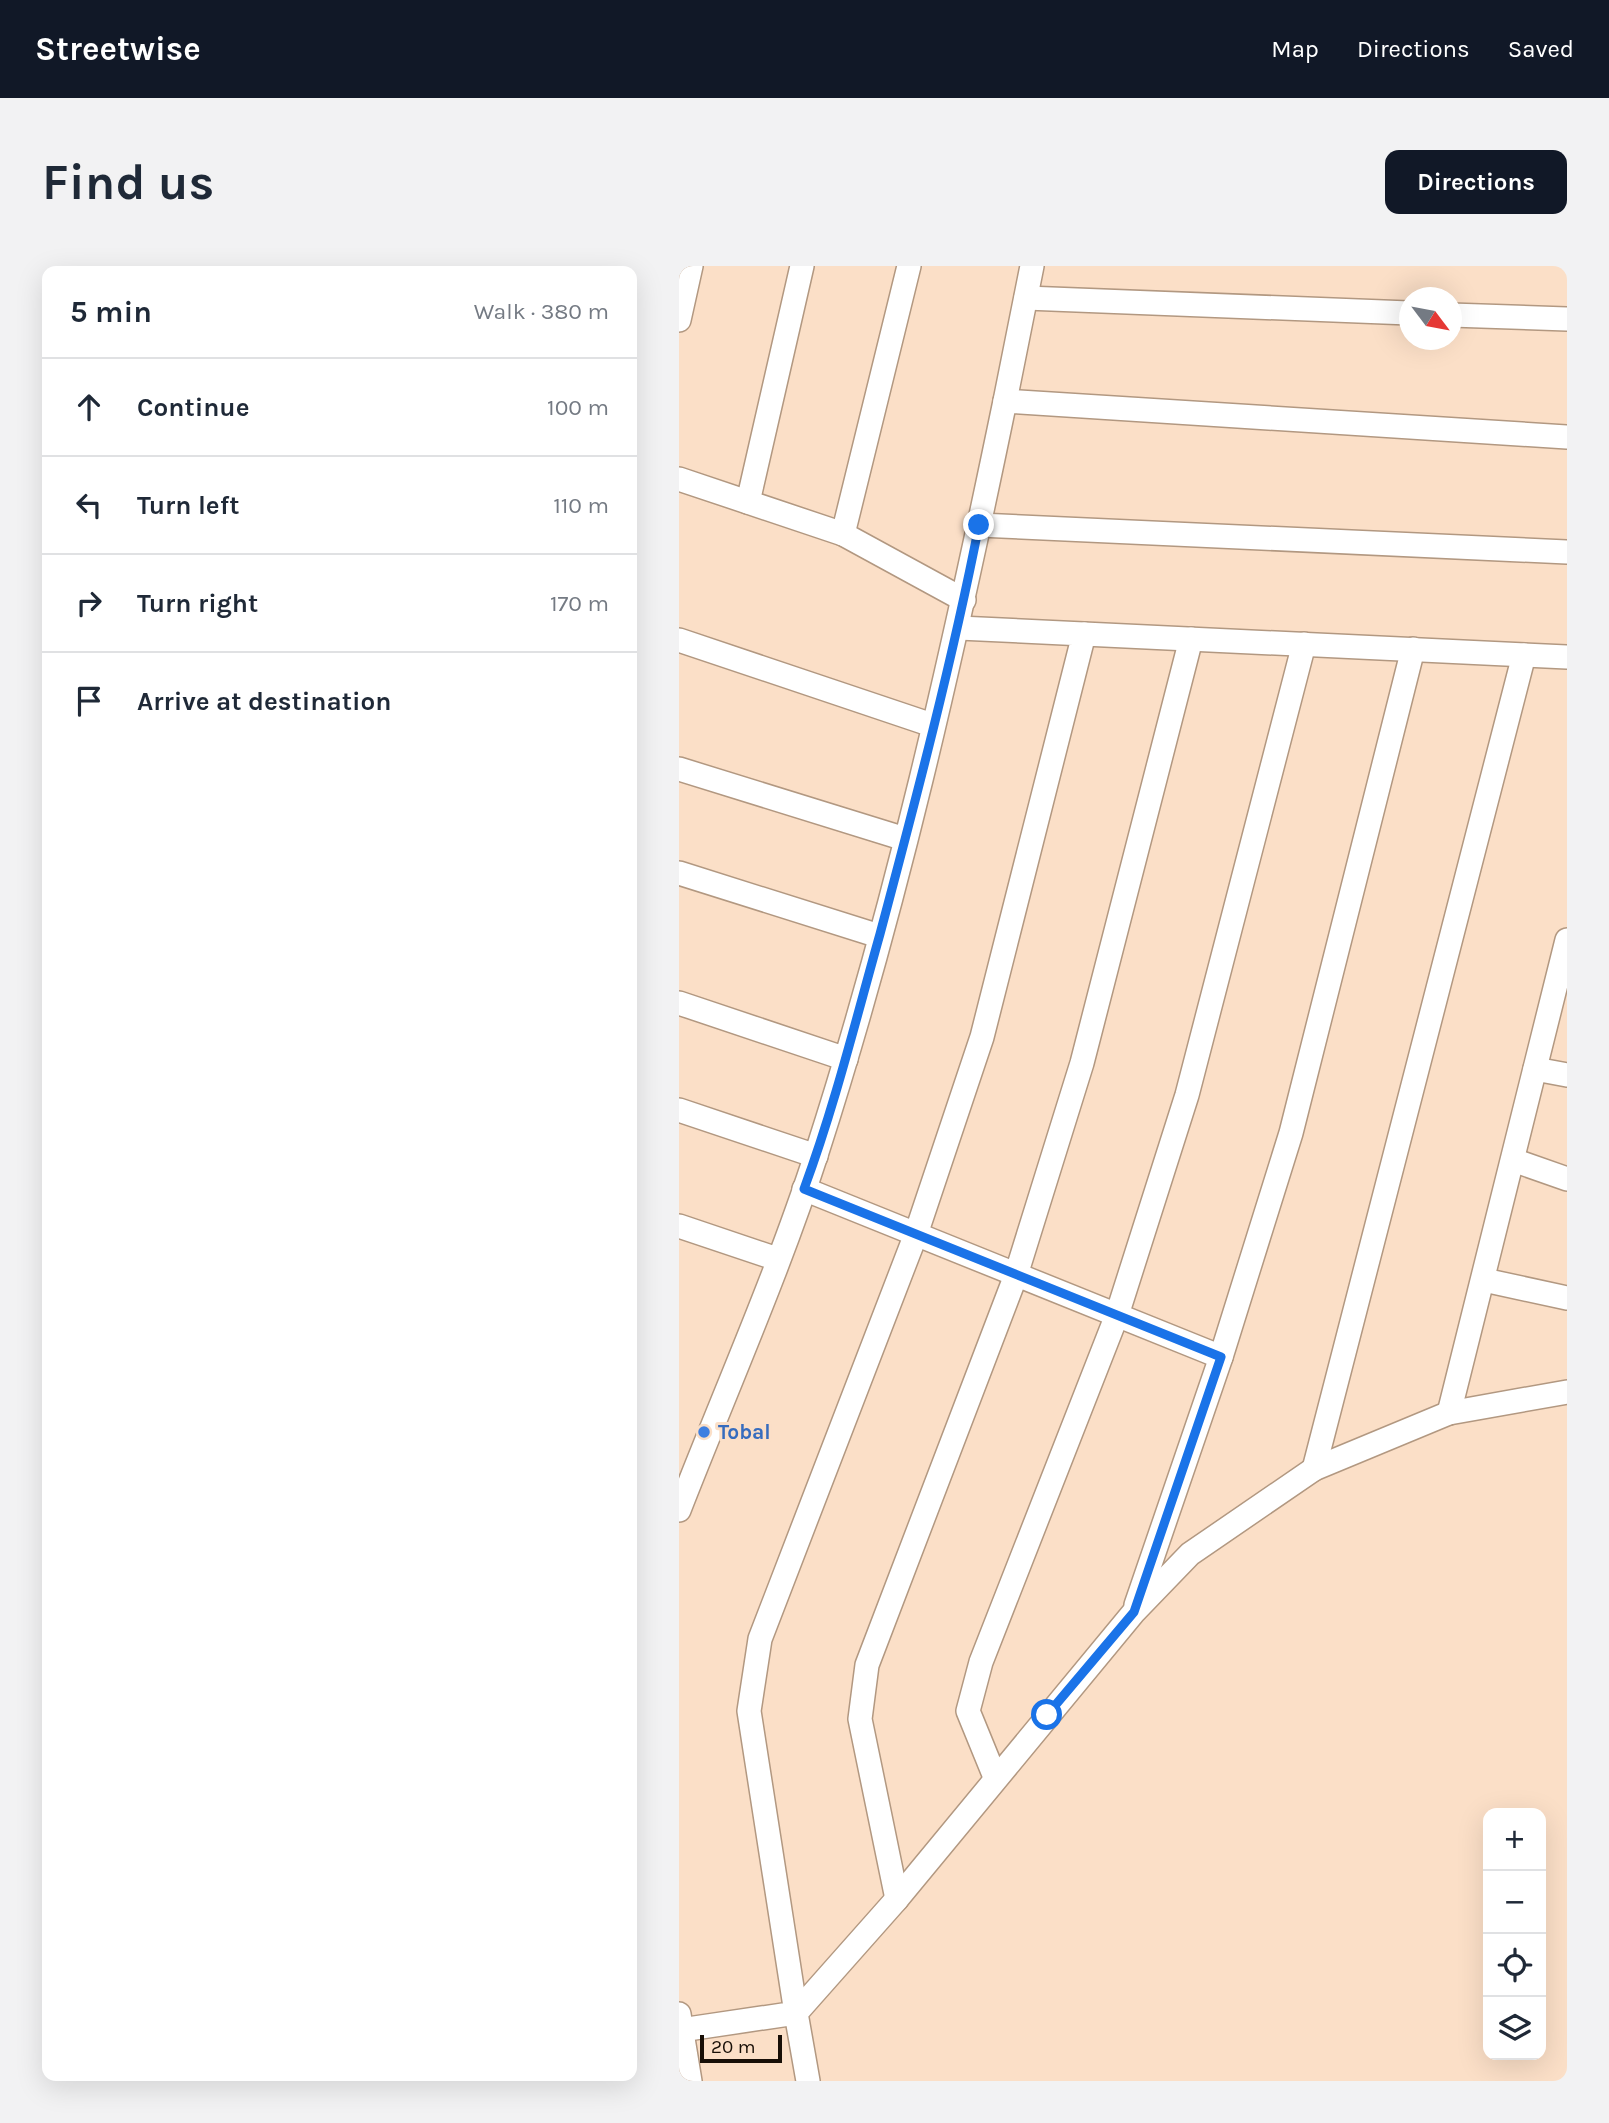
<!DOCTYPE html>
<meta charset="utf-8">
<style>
body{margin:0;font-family:Karla,sans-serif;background:#f2f2f3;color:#1f2937}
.controls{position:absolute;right:21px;bottom:21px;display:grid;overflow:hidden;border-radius:14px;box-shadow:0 7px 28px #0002}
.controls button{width:63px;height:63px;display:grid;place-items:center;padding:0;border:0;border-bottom:2px solid #e0e1e3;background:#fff;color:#1f2937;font:35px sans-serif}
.compass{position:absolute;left:720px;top:21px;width:63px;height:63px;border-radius:50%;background:#fff;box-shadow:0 7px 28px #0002;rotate:122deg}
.scale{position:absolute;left:21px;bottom:18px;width:82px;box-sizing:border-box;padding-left:7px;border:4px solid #180f07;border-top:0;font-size:19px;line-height:24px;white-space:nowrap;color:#180f07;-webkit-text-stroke:5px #fbdfc7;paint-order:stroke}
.stop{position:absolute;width:21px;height:21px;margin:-16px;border:5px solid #1a73e8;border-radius:50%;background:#fff}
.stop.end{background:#1a73e8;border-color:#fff;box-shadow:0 2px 7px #0008}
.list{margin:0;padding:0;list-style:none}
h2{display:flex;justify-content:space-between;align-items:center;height:91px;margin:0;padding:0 28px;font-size:30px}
h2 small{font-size:23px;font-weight:400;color:#747a83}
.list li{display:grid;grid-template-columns:46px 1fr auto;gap:21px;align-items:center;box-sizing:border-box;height:98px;padding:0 28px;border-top:2px solid #e0e1e3}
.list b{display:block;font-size:26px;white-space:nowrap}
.list em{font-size:23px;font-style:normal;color:#747a83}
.icon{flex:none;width:38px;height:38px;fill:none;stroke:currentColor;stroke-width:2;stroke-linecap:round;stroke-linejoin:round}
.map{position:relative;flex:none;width:888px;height:1815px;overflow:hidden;border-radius:14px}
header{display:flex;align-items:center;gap:42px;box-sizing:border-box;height:98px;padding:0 35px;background:#111827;color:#fff}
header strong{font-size:33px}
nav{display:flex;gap:38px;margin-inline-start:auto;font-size:24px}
.intro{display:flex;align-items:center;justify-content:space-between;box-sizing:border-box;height:168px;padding:0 42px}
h1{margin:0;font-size:49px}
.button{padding:18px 32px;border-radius:14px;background:#111827;color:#fff;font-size:24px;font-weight:700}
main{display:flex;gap:42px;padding:0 42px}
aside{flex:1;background:#fff;border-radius:14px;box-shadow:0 7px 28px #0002}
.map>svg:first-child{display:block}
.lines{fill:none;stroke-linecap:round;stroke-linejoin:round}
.street-casing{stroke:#b29881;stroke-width:26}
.street{stroke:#fff;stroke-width:23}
.route{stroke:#1a73e8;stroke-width:9}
.shop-dot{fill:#3f7fe0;stroke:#fbdfc7;stroke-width:2.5}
.labels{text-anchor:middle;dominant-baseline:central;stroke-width:6;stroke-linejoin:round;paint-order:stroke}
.shop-label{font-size:21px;font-weight:bold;fill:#366cbe;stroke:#fbdfc7;text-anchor:start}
</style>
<header>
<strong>Streetwise</strong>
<nav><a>Map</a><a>Directions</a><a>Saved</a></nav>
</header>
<div class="intro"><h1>Find us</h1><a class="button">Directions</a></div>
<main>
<aside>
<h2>5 min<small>Walk · 380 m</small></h2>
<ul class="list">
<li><svg class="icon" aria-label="ahead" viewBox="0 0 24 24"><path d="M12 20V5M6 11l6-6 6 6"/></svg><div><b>Continue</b></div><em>100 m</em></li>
<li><svg class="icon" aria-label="left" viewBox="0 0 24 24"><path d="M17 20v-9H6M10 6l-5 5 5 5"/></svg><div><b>Turn left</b></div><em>110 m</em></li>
<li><svg class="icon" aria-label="right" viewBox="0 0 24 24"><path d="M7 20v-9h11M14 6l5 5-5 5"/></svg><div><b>Turn right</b></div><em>170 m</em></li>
<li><svg class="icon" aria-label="arrive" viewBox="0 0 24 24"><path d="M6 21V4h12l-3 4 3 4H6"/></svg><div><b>Arrive at destination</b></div></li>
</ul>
</aside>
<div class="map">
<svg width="888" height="1815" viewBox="0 0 888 1815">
<rect width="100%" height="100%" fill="#fbdfc7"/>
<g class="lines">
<defs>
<g id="street">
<polyline points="347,32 730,47"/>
<polyline points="772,49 888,53"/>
<polyline points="0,54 12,0"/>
<polyline points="326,135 353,0"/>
<polyline points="0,213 164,268 285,334"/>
<polyline points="69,236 123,0"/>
<polyline points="300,259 888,286"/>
<polyline points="164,268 230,0"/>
<polyline points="405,368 888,391"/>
<polyline points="0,374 253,459"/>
<polyline points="0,503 226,573"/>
<polyline points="0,607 200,670"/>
<polyline points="0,737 167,793"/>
<polyline points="856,803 888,809"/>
<polyline points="0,844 137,890"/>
<polyline points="834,894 888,913"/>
<polyline points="125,923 542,1091"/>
<polyline points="0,960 98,993"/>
<polyline points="805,1014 888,1032"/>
<polyline points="770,1147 888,674"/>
<polyline points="635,1203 845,389"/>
<path d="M0,1244C46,1126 99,1007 138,886C217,641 274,387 326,135L888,171"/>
<polyline points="457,1339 542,1091 612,867 734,383"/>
<polyline points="316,1511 289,1445 302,1396 438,1049 508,829 625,378"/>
<polyline points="218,1633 181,1453 188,1399 337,1009 403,797 512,373"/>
<polyline points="0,1748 11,1815"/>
<polyline points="2,1764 117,1747 70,1445 81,1373 237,968 303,771 405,368 280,362"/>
<polyline points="129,1815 117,1747 218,1633 455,1346 511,1288 635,1203 770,1147 888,1126"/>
</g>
</defs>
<!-- street casing -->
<use href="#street" class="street-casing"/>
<!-- street -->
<use href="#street" class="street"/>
</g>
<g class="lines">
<!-- route -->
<path class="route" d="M300,259C273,396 237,533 201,668C177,753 156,839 125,923L542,1091L455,1346L368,1449"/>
</g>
<!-- markers -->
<circle class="shop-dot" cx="25" cy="1166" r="7"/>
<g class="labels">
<!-- shop labels -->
<g class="shop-label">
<text x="39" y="1166">Tobal</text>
</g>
</g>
</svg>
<div class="controls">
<button>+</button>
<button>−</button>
<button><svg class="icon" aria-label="locate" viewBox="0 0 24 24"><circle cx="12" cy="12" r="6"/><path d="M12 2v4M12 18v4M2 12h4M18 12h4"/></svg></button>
<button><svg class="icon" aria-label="layers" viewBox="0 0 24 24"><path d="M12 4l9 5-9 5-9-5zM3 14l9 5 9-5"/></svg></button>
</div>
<svg class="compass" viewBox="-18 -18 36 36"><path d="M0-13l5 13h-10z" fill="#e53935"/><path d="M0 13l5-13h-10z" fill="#747a83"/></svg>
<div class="scale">20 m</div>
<div class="stop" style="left:368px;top:1449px"></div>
<div class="stop end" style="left:300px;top:259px"></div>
</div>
</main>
